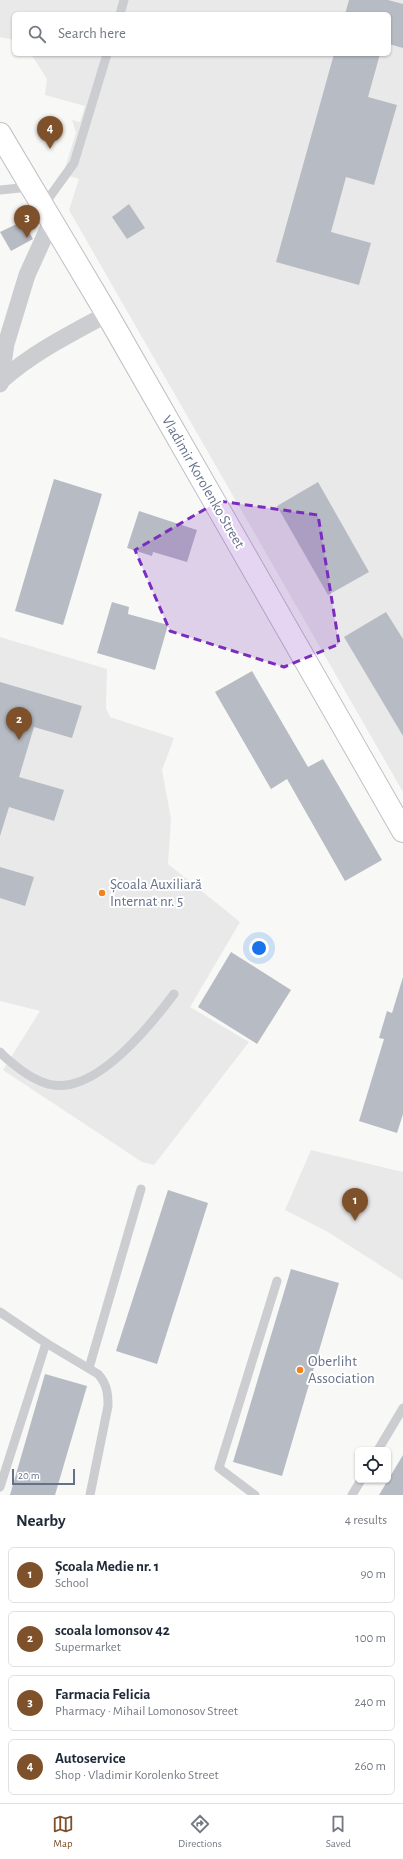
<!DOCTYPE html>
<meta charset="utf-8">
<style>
body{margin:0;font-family:"Alegreya Sans",sans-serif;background:#f6f6f7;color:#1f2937}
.controls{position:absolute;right:12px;bottom:12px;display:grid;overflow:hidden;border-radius:6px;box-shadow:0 1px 3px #0004}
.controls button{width:36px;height:36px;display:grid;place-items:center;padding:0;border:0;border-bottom:1px solid #e0e1e3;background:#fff;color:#1f2937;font:20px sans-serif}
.scale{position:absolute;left:12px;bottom:10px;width:63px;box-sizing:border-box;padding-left:4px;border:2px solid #657089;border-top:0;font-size:11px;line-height:14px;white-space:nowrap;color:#657089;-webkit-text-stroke:3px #fff;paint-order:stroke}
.you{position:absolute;left:259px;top:948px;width:14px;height:14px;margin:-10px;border:3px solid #fff;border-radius:50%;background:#1a73e8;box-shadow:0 0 0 6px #1a73e833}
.badge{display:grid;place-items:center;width:26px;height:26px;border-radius:50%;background:#7e512a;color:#fff;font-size:13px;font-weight:700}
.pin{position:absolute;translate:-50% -33px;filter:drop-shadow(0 1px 2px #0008)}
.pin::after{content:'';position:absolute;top:21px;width:14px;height:12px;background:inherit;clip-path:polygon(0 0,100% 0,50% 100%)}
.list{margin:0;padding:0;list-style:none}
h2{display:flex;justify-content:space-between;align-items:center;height:52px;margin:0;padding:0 16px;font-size:17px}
h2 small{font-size:13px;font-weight:400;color:#747a83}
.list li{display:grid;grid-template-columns:26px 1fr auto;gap:12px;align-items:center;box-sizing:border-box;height:56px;margin:0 8px 8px;padding:0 8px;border:1px solid #e0e1e3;border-radius:6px}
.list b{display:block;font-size:15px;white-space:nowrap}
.list p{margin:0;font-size:13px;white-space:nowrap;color:#747a83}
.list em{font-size:13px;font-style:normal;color:#747a83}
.icon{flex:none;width:22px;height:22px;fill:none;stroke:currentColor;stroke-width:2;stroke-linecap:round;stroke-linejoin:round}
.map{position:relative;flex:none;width:403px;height:1495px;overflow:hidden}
.search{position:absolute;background:#fff;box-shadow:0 1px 3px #0004;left:12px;right:12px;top:12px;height:44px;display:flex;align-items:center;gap:10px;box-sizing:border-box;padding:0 14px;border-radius:6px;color:#747a83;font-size:15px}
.sheet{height:308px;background:#fff}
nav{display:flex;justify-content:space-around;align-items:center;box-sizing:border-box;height:56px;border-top:1px solid #e0e1e3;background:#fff;font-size:11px;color:#747a83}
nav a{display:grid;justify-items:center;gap:2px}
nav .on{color:#7e512a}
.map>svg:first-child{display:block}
.built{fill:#e9e9e9}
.building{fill:#b7bbc3}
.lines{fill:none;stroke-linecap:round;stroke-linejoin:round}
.secondary-casing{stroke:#bfc1c7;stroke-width:24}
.service{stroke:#cbcdd1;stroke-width:9}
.minor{stroke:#cbcdd1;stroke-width:17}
.secondary{stroke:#fff;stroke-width:22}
.marked{fill:#7b2cbf;fill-opacity:0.2;stroke:#7b2cbf;stroke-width:3;stroke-dasharray:8 5;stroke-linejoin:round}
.poi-dot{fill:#f3821b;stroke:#fff;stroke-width:1.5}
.labels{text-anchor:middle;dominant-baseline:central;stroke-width:4;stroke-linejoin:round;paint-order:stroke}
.street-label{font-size:15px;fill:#657089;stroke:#fff}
.poi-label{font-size:15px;fill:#657089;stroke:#fff;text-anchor:start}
</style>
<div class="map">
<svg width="403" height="1495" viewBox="0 0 403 1495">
<rect width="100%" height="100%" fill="#f8f9f6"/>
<!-- built -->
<g class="built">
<polygon points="0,0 403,0 403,792 69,210 79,179 63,174 76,133 72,120 80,122 85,106 45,95 47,79 31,54 389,54 389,14 14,14 14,40 0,37"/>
<polygon points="0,637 107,669 106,708 110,717 174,738 162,770 171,819 168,864 240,922 190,1007 249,1042 154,1165 142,1162 3,1070 40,1011 0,1001"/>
<polygon points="311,1150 403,1172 403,1280 328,1232 285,1210"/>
</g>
<!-- building -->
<g class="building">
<polygon points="349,0 388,0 403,4 403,48 389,44 389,14 345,14"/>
<polygon points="334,54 380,54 368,97 397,105 374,185 346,177 331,232 371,243 359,285 276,262"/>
<polygon points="129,204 145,228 127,239 112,217"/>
<polygon points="23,221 33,239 11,251 0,232"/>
<polygon points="54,479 102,494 63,625 15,611"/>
<polygon points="318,482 369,572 328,595 277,506"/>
<polygon points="139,511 197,530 187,562 153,552 152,556 127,548"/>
<polygon points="112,602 129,607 128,614 168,625 155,670 97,653"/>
<polygon points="386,612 403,639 403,736 344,637"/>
<polygon points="252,671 308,767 323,759 382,860 345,881 287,779 271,789 215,692"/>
<polygon points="0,682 82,706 72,738 34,727 19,777 64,790 54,821 9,807 0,836"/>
<polygon points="0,867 34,877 25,906 0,898"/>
<polygon points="231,952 291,990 257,1044 198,1007"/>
<polygon points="403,977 403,1114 397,1133 359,1121 384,1039 379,1038 387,1011 392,1013"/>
<polygon points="168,1190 208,1203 157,1364 116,1351"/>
<polygon points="291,1269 339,1283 282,1476 233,1462"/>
<polygon points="45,1374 87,1386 55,1495 10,1495"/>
<polygon points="403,1455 403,1495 379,1495"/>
</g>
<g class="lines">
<defs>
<polyline id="secondary" points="0,134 107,314 403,831"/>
</defs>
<!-- secondary casing -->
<use href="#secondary" class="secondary-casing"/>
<!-- service -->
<g class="service">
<polyline points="120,14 124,0"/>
<polyline points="0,190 30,187"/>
<polyline points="43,206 74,163 107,54"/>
<path d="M0,1052C6,1059 13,1064 21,1070C29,1076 38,1081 48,1084C94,1097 150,1026 174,994"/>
<path d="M0,1312L46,1343L98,1374C107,1384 108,1393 108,1406L90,1495"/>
<polyline points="89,1368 141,1189"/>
<polyline points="378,1450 403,1408"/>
<polyline points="0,1487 46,1343"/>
<polyline points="255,1495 219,1468 277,1281"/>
<polyline points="352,1495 361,1480"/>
</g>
<!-- minor -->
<g class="minor">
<path d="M1,381C32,353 70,334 107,314"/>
<polyline points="0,384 6,344 27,275 52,220"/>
</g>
<!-- secondary -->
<use href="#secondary" class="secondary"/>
</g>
<!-- marked area -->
<path class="marked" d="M219,501L318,515L339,644L284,667L170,631L135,550Z"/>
<!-- markers -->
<g class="poi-dot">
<circle cx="102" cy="893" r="4"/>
<circle cx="300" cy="1370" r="4"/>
</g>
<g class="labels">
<!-- street labels -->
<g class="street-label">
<text transform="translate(203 482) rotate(60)">Vladimir Korolenko Street</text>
</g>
<!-- poi labels -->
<g class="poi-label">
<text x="110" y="884">Școala Auxiliară<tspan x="110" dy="17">Internat nr. 5</tspan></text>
<text x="308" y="1361">Oberliht<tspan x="308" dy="17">Association</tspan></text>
</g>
</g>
</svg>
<div class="controls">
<button><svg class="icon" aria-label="locate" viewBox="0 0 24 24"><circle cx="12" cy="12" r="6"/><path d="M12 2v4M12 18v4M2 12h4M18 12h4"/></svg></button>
</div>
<div class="scale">20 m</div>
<div class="you"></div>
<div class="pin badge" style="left:355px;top:1221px">1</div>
<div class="pin badge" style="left:19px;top:740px">2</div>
<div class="pin badge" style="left:27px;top:238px">3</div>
<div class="pin badge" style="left:50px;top:149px">4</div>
<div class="search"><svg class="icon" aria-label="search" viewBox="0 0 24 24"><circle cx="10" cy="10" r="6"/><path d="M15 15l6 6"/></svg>Search here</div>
</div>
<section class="sheet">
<h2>Nearby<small>4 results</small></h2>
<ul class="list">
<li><span class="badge">1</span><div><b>Școala Medie nr. 1</b><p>School</p></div><em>90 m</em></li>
<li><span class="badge">2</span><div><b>scoala lomonsov 42</b><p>Supermarket</p></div><em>100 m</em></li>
<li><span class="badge">3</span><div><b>Farmacia Felicia</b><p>Pharmacy · Mihail Lomonosov Street</p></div><em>240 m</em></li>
<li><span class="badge">4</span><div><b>Autoservice</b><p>Shop · Vladimir Korolenko Street</p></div><em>260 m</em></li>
</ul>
</section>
<nav>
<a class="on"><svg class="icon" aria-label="map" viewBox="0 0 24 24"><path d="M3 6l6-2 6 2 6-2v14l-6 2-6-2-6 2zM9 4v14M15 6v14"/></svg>Map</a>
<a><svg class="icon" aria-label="directions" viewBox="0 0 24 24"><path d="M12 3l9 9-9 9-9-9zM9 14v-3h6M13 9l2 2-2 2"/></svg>Directions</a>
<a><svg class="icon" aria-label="saved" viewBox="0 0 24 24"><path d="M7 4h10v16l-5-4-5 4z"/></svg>Saved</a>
</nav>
